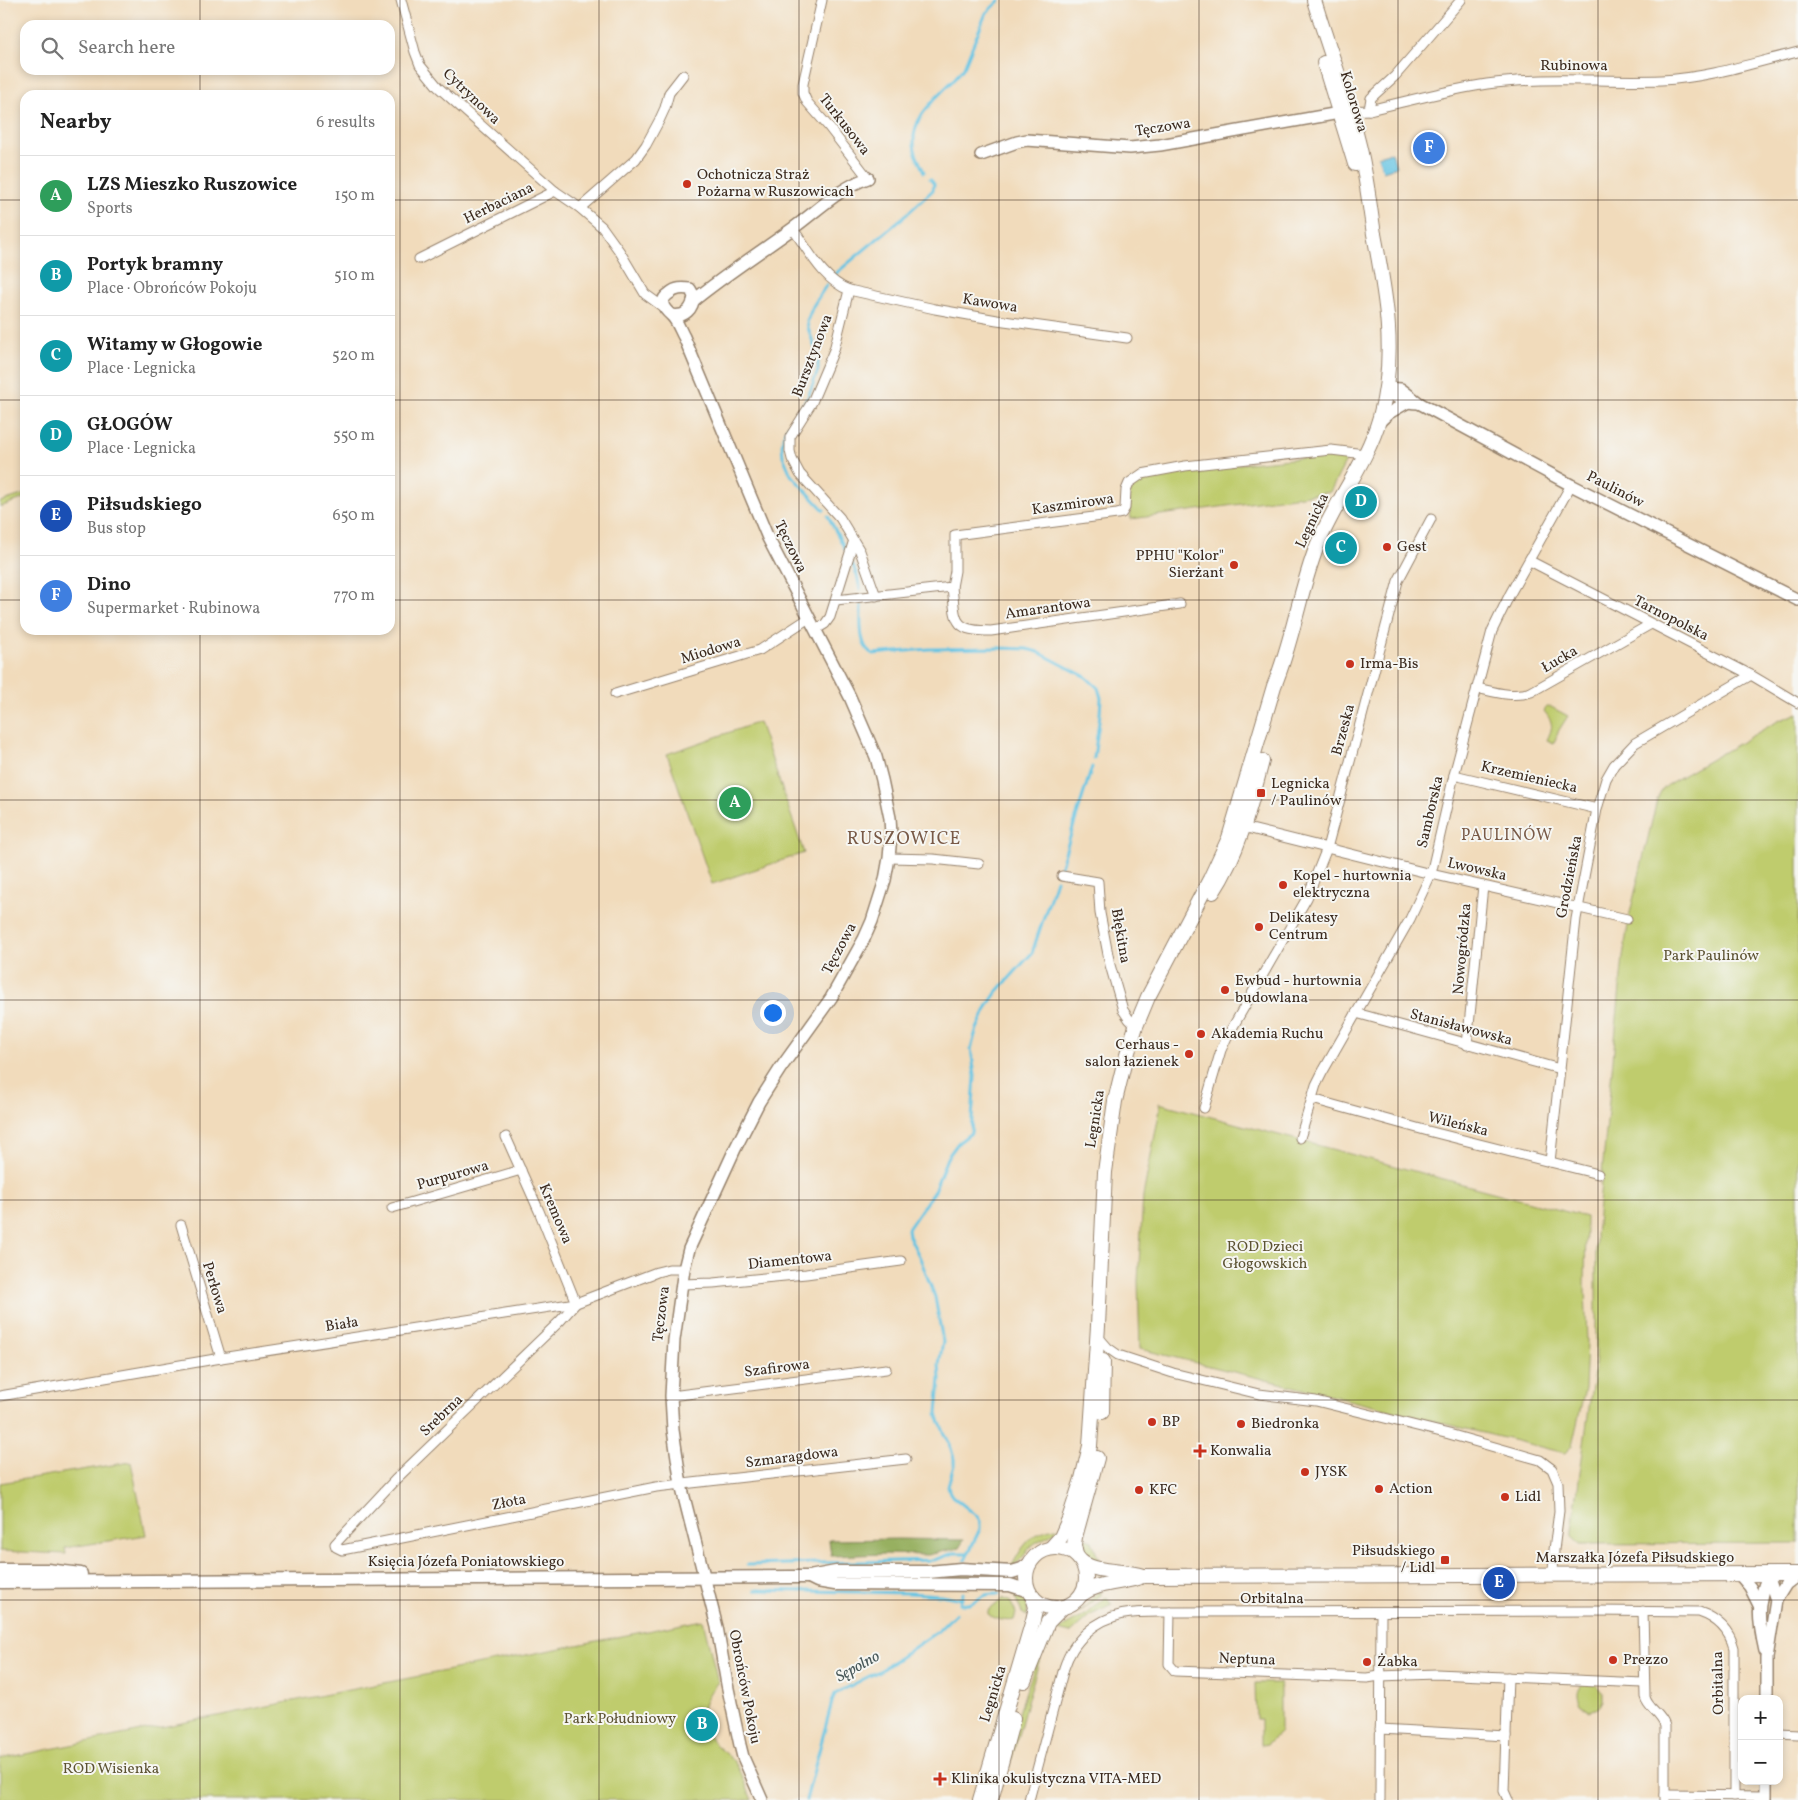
<!DOCTYPE html>
<meta charset="utf-8">
<style>
body{margin:0;font-family:Vollkorn,serif;background:#f6f6f6;color:#222}
.controls{position:absolute;right:15px;bottom:15px;display:grid;overflow:hidden;border-radius:10px;box-shadow:0 2px 8px #0003}
.controls button{width:45px;height:45px;display:grid;place-items:center;padding:0;border:0;border-bottom:1px solid #e0e0e0;background:#fff;color:#222;font:25px sans-serif}
.you{position:absolute;left:772px;top:1012px;width:18px;height:18px;margin:-12px;border:4px solid #fff;border-radius:50%;background:#1a73e8;box-shadow:0 0 0 8px #1a73e833}
.badge{display:grid;place-items:center;width:32px;height:32px;border-radius:50%;background:#b45309;color:#fff;font-size:16px;font-weight:700}
.pin{position:absolute;translate:-50% -50%;border:2px solid #fff;box-shadow:0 1px 5px #0006}
.list{margin:0;padding:0;list-style:none}
h2{display:flex;justify-content:space-between;align-items:center;height:65px;margin:0;padding:0 20px;font-size:21px}
h2 small{font-size:16px;font-weight:400;color:#767676}
.list li{display:grid;grid-template-columns:32px 1fr auto;gap:15px;align-items:center;box-sizing:border-box;height:80px;padding:0 20px;border-top:1px solid #e0e0e0}
.list b{display:block;font-size:19px;white-space:nowrap}
.list p{margin:0;font-size:16px;white-space:nowrap;color:#767676}
.list em{font-size:16px;font-style:normal;color:#767676}
.icon{flex:none;width:28px;height:28px;fill:none;stroke:currentColor;stroke-width:2;stroke-linecap:round;stroke-linejoin:round}
.map{position:relative;flex:none;width:1798px;height:1800px;overflow:hidden}
.search{position:absolute;background:#fff;box-shadow:0 2px 8px #0003;left:20px;top:20px;width:375px;height:55px;display:flex;align-items:center;gap:12px;box-sizing:border-box;padding:0 18px;border-radius:15px;color:#767676;font-size:19px}
.panel{position:absolute;background:#fff;box-shadow:0 2px 8px #0003;left:20px;top:90px;width:375px;height:545px;border-radius:15px}
.map>svg:first-child{display:block}
.green{fill:#bfcc6d;stroke:#7d7b46}
.forest{fill:#97b060;stroke:#696d3f}
.water{fill:#65c4e3;stroke:#507780}
.lines{fill:none;stroke-linecap:round;stroke-linejoin:round}
.stream{stroke:#65c4e3;stroke-width:3}
.minor-casing{stroke:#96826c;stroke-width:11}
.tertiary-casing{stroke:#96826c;stroke-width:14}
.secondary-casing{stroke:#96826c;stroke-width:15}
.primary-casing{stroke:#96826c;stroke-width:16}
.minor{stroke:#fff;stroke-width:9}
.tertiary{stroke:#fff;stroke-width:11}
.secondary{stroke:#fff;stroke-width:12}
.primary{stroke:#fff;stroke-width:14}
.grid{fill:none;stroke:#3b2a1e;stroke-width:1;stroke-opacity:0.55}
.poi-dot{fill:#c8321e;stroke:#f6f6f2;stroke-width:2}
.labels{text-anchor:middle;dominant-baseline:central;stroke-width:4;stroke-linejoin:round;paint-order:stroke}
.street-label{font-size:15px;fill:#3b2a1e;stroke:#f6f6f2}
.poi-label{font-size:15px;fill:#3b2a1e;stroke:#f6f6f2;text-anchor:start}
.park-label{font-size:15px;fill:#5c5232;stroke:#f6f6f2}
.neighbourhood-label{font-size:16px;letter-spacing:1px;fill:#795a47;stroke:#f6f6f2}
.water-label{font-size:16px;font-style:italic;fill:#485859;stroke:#f6f6f2}
.quarter-label{font-size:18px;letter-spacing:1px;fill:#795a47;stroke:#f6f6f2}
</style>
<div class="map">
<svg width="1798" height="1800" viewBox="0 0 1798 1800">
<rect width="100%" height="100%" fill="#f6f6f2"/>
<filter id="ink" filterUnits="userSpaceOnUse"><feTurbulence type="fractalNoise" baseFrequency=".02" numOctaves="2"/><feDisplacementMap in="SourceGraphic" scale="10" xChannelSelector="R" yChannelSelector="G"/><feConvolveMatrix kernelMatrix="1 2 1 2 8 2 1 2 1" color-interpolation-filters="sRGB"/></filter>
<filter id="wash" filterUnits="userSpaceOnUse"><feTurbulence type="fractalNoise" baseFrequency=".0096" numOctaves="4" result="noise"/><feDisplacementMap in="SourceGraphic" scale="20" xChannelSelector="R" yChannelSelector="G"/><feGaussianBlur stdDeviation="1.12" result="paint"/><feColorMatrix in="noise" values="0 0 0 0 0 0 0 0 0 0 0 0 0 0 0 0 0 1.4 0 .05"/><feComposite in="paint" operator="in"/></filter>
<g filter="url(#wash)">
<rect width="100%" height="100%" fill="#f1dbbb"/>
<!-- green -->
<g class="green">
<path d="M1322,456L1347,459L1330,492L1131,519C1129,498 1124,487 1147,478L1239,464Z"/>
<polygon points="25,494 25,498 0,507 0,502"/>
<path d="M1546,707H1551L1568,716L1559,730L1554,743L1547,740C1553,727 1554,723 1544,711Z"/>
<polygon points="1798,713 1798,1543 1580,1544 1572,1537 1572,1531 1596,1357 1596,1235 1623,956 1630,913 1657,800 1661,791 1670,783 1778,721"/>
<polygon points="759,722 804,853 712,884 667,754"/>
<polygon points="1159,1103 1586,1217 1585,1289 1587,1342 1585,1389 1572,1446 1565,1453 1140,1349 1138,1281 1143,1196 1160,1109"/>
<polygon points="131,1462 146,1535 65,1548 66,1554 0,1551 0,1483"/>
<path d="M1056,1528L1058,1529C1051,1537 1042,1538 1034,1544C1025,1551 1023,1561 1012,1566C1022,1546 1032,1531 1056,1528Z"/>
<path d="M1079,1536L1092,1541L1100,1564C1083,1557 1081,1554 1079,1536Z"/>
<polygon points="995,1574 995,1578 849,1578"/>
<path d="M1012,1590C1024,1596 1029,1603 1027,1616L1022,1613Z"/>
<path d="M1101,1591V1595L1080,1612L1054,1625C1063,1616 1073,1616 1083,1609C1090,1603 1093,1595 1101,1591Z"/>
<polygon points="1106,1597 1112,1605 1089,1616 1070,1633 1058,1630 1087,1614"/>
<path d="M1004,1598L1005,1600L1010,1601L1016,1613L1014,1620C1006,1622 994,1619 988,1614V1611Z"/>
<path d="M703,1620L718,1682C700,1702 696,1724 716,1745C722,1751 731,1756 736,1764C743,1774 747,1789 752,1800H0V1759Z"/>
<path d="M1045,1643L1029,1695L1009,1768C1010,1731 1030,1676 1045,1643Z"/>
<path d="M1583,1682L1596,1685L1603,1693V1702L1598,1708L1590,1711L1580,1705C1576,1696 1575,1690 1583,1682Z"/>
<polygon points="1255,1683 1280,1683 1280,1732 1267,1744 1261,1745 1261,1719 1256,1719"/>
</g>
<!-- forest -->
<polygon class="forest" points="898,1539 964,1540 959,1548 928,1555 884,1554 831,1556 829,1540"/>
<!-- water -->
<polygon class="water" points="1392,152 1396,167 1383,171 1378,156"/>
<g class="lines">
<!-- stream -->
<g class="stream">
<path d="M924,172C920,163 914,153 914,143C911,111 949,90 964,67L986,13L1000,0"/>
<polyline points="834,275 907,214 933,190 934,184 930,179"/>
<polyline points="824,510 791,475 783,456 782,445 785,431 808,397 818,370 818,357 808,328 807,321 813,306 827,284"/>
<polyline points="828,516 846,551"/>
<polyline points="852,563 857,575 860,589"/>
<path d="M861,605C861,620 858,647 873,654L929,649L999,648L1027,649L1038,652L1086,677L1098,688L1101,698L1100,714L1094,758"/>
<polyline points="1060,869 1092,767"/>
<polyline points="965,1560 980,1529 980,1521 977,1516 952,1496 949,1491 948,1486 954,1465 954,1459 950,1445 940,1423 937,1413 940,1379 939,1364 943,1342 935,1297 920,1258 909,1236 908,1229 934,1191 947,1158 958,1143 971,1133 975,1076 971,1049 976,1031 988,1005 996,993 1032,953 1056,880"/>
<polyline points="747,1565 934,1560 954,1553 967,1553"/>
<polyline points="755,1590 910,1593 941,1595 962,1599"/>
<path d="M963,1593L960,1604C974,1606 975,1599 986,1595C990,1594 995,1594 999,1594"/>
<polyline points="806,1800 832,1702 835,1694 883,1669 938,1631 956,1613"/>
</g>
</g>
</g>
<g filter="url(#ink)">
<g class="lines">
<defs>
<g id="minor">
<polyline points="401,0 415,52 420,65 438,87 555,191 580,208 602,227 620,252 645,294 663,307"/>
<polyline points="822,0 803,84 803,93 807,102 828,126 868,178"/>
<polyline points="1369,110 1371,98 1395,76 1461,0"/>
<path d="M1349,111L1369,110C1408,101 1448,90 1487,84C1545,76 1603,82 1661,80C1708,78 1753,63 1798,52"/>
<polyline points="580,208 636,159 646,145 659,121 665,108 669,93 683,75"/>
<path d="M793,229C809,251 823,280 849,290L834,350L812,402L790,437V451L792,459L800,474L840,518L860,551L876,596"/>
<polyline points="419,259 555,191"/>
<polyline points="849,290 935,309 997,320 1127,338"/>
<polyline points="1530,561 1751,675 1798,703"/>
<path d="M952,587C956,621 952,631 991,631L1180,604"/>
<polyline points="836,600 952,587 955,571 955,535 1117,514 1122,513 1125,508 1126,490 1129,483 1142,474 1185,466 1331,450 1365,454"/>
<polyline points="815,630 825,624 830,617 853,543"/>
<path d="M1477,688C1495,692 1513,698 1531,692L1651,624"/>
<polyline points="615,694 760,650 809,618"/>
<polyline points="1454,775 1597,809"/>
<polyline points="1239,826 1431,874 1627,919"/>
<polyline points="889,858 933,859 979,864"/>
<polyline points="1062,876 1098,882 1100,913 1110,965 1123,1010 1129,1019 1136,1026"/>
<polyline points="1356,1013 1560,1069"/>
<polyline points="1467,1045 1483,886"/>
<polyline points="1312,1099 1428,1131 1598,1174"/>
<polyline points="1204,1108 1221,1050 1227,1037 1307,898 1327,848 1398,581 1431,519"/>
<polyline points="506,1137 539,1211 576,1303 560,1321 395,1480 335,1544 336,1547 342,1550 656,1487 906,1459"/>
<polyline points="1300,1138 1316,1085 1322,1073 1410,919 1431,874 1454,775 1492,631 1510,594 1571,485"/>
<polyline points="1550,1162 1576,919 1597,809 1606,779 1614,765 1635,743 1751,675"/>
<polyline points="392,1208 521,1170"/>
<polyline points="181,1225 221,1358"/>
<polyline points="681,1284 713,1283 806,1274 901,1261"/>
<polyline points="1101,1340 1108,1348 1118,1355 1173,1373 1259,1394 1316,1401 1449,1434 1540,1460 1552,1469 1558,1483 1559,1511 1554,1550 1553,1575"/>
<polyline points="0,1396 221,1358 576,1303 657,1272 669,1269 684,1269"/>
<polyline points="671,1396 886,1369"/>
<path d="M1643,1611L1645,1697C1648,1709 1661,1713 1665,1726V1800"/>
<polyline points="1170,1612 1169,1664 1175,1671 1367,1678 1380,1676 1436,1674 1643,1683"/>
<polyline points="1380,1729 1506,1736"/>
<polyline points="1779,1733 1798,1734"/>
<polyline points="1665,1795 1766,1796"/>
<path d="M1029,1800L1064,1668C1069,1653 1075,1644 1086,1633C1111,1610 1138,1612 1170,1612L1594,1611L1699,1612C1717,1618 1729,1629 1734,1648V1796"/>
<polyline points="1380,1800 1381,1612"/>
<polyline points="1508,1800 1504,1791 1508,1677"/>
</g>
<g id="tertiary">
<polyline points="981,155 1017,142 1027,140 1130,148 1160,145 1345,112"/>
<path d="M693,301C725,275 759,253 792,229C816,212 839,188 868,178"/>
<path d="M671,315C685,318 693,309 694,296L690,289C682,288 676,288 670,293C658,301 663,308 671,315C677,320 680,330 684,337L768,538L850,697L876,757L882,780L890,818L891,835L889,858L885,880L872,921L864,939L831,998L780,1069L759,1102L735,1149L689,1249L684,1269L674,1340L671,1396L673,1430L681,1485L717,1627L727,1684L740,1745L743,1757L762,1800"/>
<polyline points="1386,388 1401,389 1419,403 1571,485 1798,600"/>
<path d="M1386,388C1396,399 1404,403 1419,403"/>
<polyline points="1378,423 1389,413 1408,402"/>
<polyline points="1739,1574 1750,1587 1759,1605"/>
<polyline points="1776,1600 1786,1584 1798,1575"/>
<path d="M1765,1651C1758,1620 1756,1605 1768,1575"/>
<polyline points="1767,1699 1767,1658 1776,1600 1768,1575"/>
<polyline points="1766,1800 1766,1781"/>
</g>
<g id="secondary">
<polyline points="0,1570 47,1570 81,1574"/>
<polyline points="809,1577 817,1581 835,1584 1010,1585 1029,1591"/>
<polyline points="0,1582 790,1577 809,1577 836,1572 928,1572 961,1569 1012,1572 1022,1569 1029,1564"/>
</g>
<g id="primary">
<polyline points="1324,63 1355,164"/>
<path d="M1213,892C1239,852 1250,807 1262,761"/>
<polyline points="1102,1412 1103,1361"/>
<circle cx="1056" cy="1578" r="30"/>
<path d="M1051,1548L1061,1537L1069,1519L1082,1479L1090,1446L1098,1326L1105,1172L1115,1101L1123,1068L1136,1026L1148,997L1210,879L1229,838L1274,686C1293,641 1299,592 1317,546C1335,501 1367,463 1380,417C1397,354 1386,296 1374,234C1369,203 1366,171 1358,141C1346,93 1328,47 1314,0"/>
<polyline points="1076,1555 1074,1545 1075,1537 1097,1458"/>
<path d="M1082,1562C1098,1574 1124,1569 1143,1576L1798,1574"/>
<path d="M1082,1594C1100,1581 1123,1584 1143,1576"/>
<polyline points="1024,1681 1048,1622 1063,1607"/>
<polyline points="980,1800 1033,1620 1036,1607 1033,1597"/>
<polyline points="991,1800 1013,1719"/>
</g>
</defs>
<!-- minor casing -->
<use href="#minor" class="minor-casing"/>
<!-- tertiary casing -->
<use href="#tertiary" class="tertiary-casing"/>
<!-- secondary casing -->
<use href="#secondary" class="secondary-casing"/>
<!-- primary casing -->
<use href="#primary" class="primary-casing"/>
<!-- minor -->
<use href="#minor" class="minor"/>
<!-- tertiary -->
<use href="#tertiary" class="tertiary"/>
<!-- secondary -->
<use href="#secondary" class="secondary"/>
<!-- primary -->
<use href="#primary" class="primary"/>
</g>
</g>
<!-- grid -->
<path class="grid" d="M200,0V25M400,0V1800M599,0V1800M799,0V1800M999,0V1800M1199,0V1800M1398,0V1800M1598,0V1800M200,70V95M0,200H25M390,200H1798M0,400H25M390,400H1798M0,600H25M390,600H1798M200,630V1800M0,800H1798M0,1000H1798M0,1200H1798M0,1400H1798M0,1600H1798"/>
<!-- markers -->
<g class="poi-dot">
<circle cx="687" cy="184" r="5"/>
<circle cx="1387" cy="547" r="5"/>
<circle cx="1234" cy="565" r="5"/>
<circle cx="1350" cy="664" r="5"/>
<rect x="1256" y="788" width="10" height="10" rx="2.5"/>
<circle cx="1283" cy="885" r="5"/>
<circle cx="1259" cy="927" r="5"/>
<circle cx="1225" cy="990" r="5"/>
<circle cx="1201" cy="1034" r="5"/>
<circle cx="1189" cy="1054" r="5"/>
<circle cx="1152" cy="1422" r="5"/>
<circle cx="1241" cy="1424" r="5"/>
<path d="M1197.5 1443.5h5v5h5v5h-5v5h-5v-5h-5v-5h5z"/>
<circle cx="1305" cy="1472" r="5"/>
<circle cx="1379" cy="1489" r="5"/>
<circle cx="1139" cy="1490" r="5"/>
<circle cx="1505" cy="1497" r="5"/>
<rect x="1440" y="1555" width="10" height="10" rx="2.5"/>
<circle cx="1613" cy="1660" r="5"/>
<circle cx="1367" cy="1662" r="5"/>
<path d="M937.5 1771.5h5v5h5v5h-5v5h-5v-5h-5v-5h5z"/>
</g>
<g class="labels">
<!-- street labels -->
<g class="street-label">
<text x="1574" y="66">Rubinowa</text>
<text transform="translate(471 97) rotate(44)">Cytrynowa</text>
<text transform="translate(1353 102) rotate(73)">Kolorowa</text>
<text transform="translate(844 125) rotate(52)">Turkusowa</text>
<text transform="translate(1163 128) rotate(-9)">Tęczowa</text>
<text transform="translate(499 204) rotate(-26)">Herbaciana</text>
<text transform="translate(990 304) rotate(9)">Kawowa</text>
<text transform="translate(813 356) rotate(-69)">Bursztynowa</text>
<text transform="translate(1615 490) rotate(27)">Paulinów</text>
<text transform="translate(1073 505) rotate(-8)">Kaszmirowa</text>
<text transform="translate(1313 521) rotate(-65)">Legnicka</text>
<text transform="translate(790 547) rotate(64)">Tęczowa</text>
<text transform="translate(1048 609) rotate(-8)">Amarantowa</text>
<text transform="translate(1671 619) rotate(27)">Tarnopolska</text>
<text transform="translate(711 651) rotate(-17)">Miodowa</text>
<text transform="translate(1560 660) rotate(-30)">Łucka</text>
<text transform="translate(1344 730) rotate(-75)">Brzeska</text>
<text transform="translate(1529 778) rotate(13)">Krzemieniecka</text>
<text transform="translate(1431 812) rotate(-77)">Samborska</text>
<text transform="translate(1477 870) rotate(13)">Lwowska</text>
<text transform="translate(1570 877) rotate(-79)">Grodzieńska</text>
<text transform="translate(1120 936) rotate(80)">Błękitna</text>
<text transform="translate(840 949) rotate(-62)">Tęczowa</text>
<text transform="translate(1463 949) rotate(-85)">Nowogródzka</text>
<text transform="translate(1461 1028) rotate(15)">Stanisławowska</text>
<text transform="translate(1096 1119) rotate(-81)">Legnicka</text>
<text transform="translate(1458 1125) rotate(14)">Wileńska</text>
<text transform="translate(453 1176) rotate(-16)">Purpurowa</text>
<text transform="translate(555 1214) rotate(67)">Kremowa</text>
<text transform="translate(790 1261) rotate(-6)">Diamentowa</text>
<text transform="translate(214 1288) rotate(73)">Perłowa</text>
<text transform="translate(662 1314) rotate(-83)">Tęczowa</text>
<text transform="translate(342 1325) rotate(-9)">Biała</text>
<text transform="translate(777 1369) rotate(-7)">Szafirowa</text>
<text transform="translate(442 1416) rotate(-44)">Srebrna</text>
<text transform="translate(792 1458) rotate(-7)">Szmaragdowa</text>
<text transform="translate(509 1503) rotate(-11)">Złota</text>
<text x="1635" y="1558">Marszałka Józefa Piłsudskiego</text>
<text x="466" y="1562">Księcia Józefa Poniatowskiego</text>
<text x="1272" y="1599">Orbitalna</text>
<text transform="translate(1247 1660) rotate(2)">Neptuna</text>
<text transform="translate(1719 1683) rotate(-91)">Orbitalna</text>
<text transform="translate(744 1687) rotate(79)">Obrońców Pokoju</text>
<text transform="translate(994 1694) rotate(-73)">Legnicka</text>
</g>
<!-- poi labels -->
<g class="poi-label">
<text x="697" y="175">Ochotnicza Straż<tspan x="697" dy="17">Pożarna w Ruszowicach</tspan></text>
<text x="1397" y="547">Gest</text>
<text x="1224" y="556" text-anchor="end">PPHU "Kolor"<tspan x="1224" dy="17">Sierżant</tspan></text>
<text x="1360" y="664">Irma-Bis</text>
<text x="1271" y="784">Legnicka<tspan x="1271" dy="17">/ Paulinów</tspan></text>
<text x="1293" y="876">Kopel - hurtownia<tspan x="1293" dy="17">elektryczna</tspan></text>
<text x="1269" y="918">Delikatesy<tspan x="1269" dy="17">Centrum</tspan></text>
<text x="1235" y="981">Ewbud - hurtownia<tspan x="1235" dy="17">budowlana</tspan></text>
<text x="1211" y="1034">Akademia Ruchu</text>
<text x="1179" y="1045" text-anchor="end">Cerhaus -<tspan x="1179" dy="17">salon łazienek</tspan></text>
<text x="1162" y="1422">BP</text>
<text x="1251" y="1424">Biedronka</text>
<text x="1210" y="1451">Konwalia</text>
<text x="1315" y="1472">JYSK</text>
<text x="1389" y="1489">Action</text>
<text x="1149" y="1490">KFC</text>
<text x="1515" y="1497">Lidl</text>
<text x="1435" y="1551" text-anchor="end">Piłsudskiego<tspan x="1435" dy="17">/ Lidl</tspan></text>
<text x="1623" y="1660">Prezzo</text>
<text x="1377" y="1662">Żabka</text>
<text x="951" y="1779">Klinika okulistyczna VITA-MED</text>
</g>
<!-- park labels -->
<g class="park-label">
<text x="1711" y="956">Park Paulinów</text>
<text x="1265" y="1247">ROD Dzieci<tspan x="1265" dy="17">Głogowskich</tspan></text>
<text x="620" y="1719">Park Południowy</text>
<text x="111" y="1769">ROD Wisienka</text>
</g>
<!-- neighbourhood labels -->
<g class="neighbourhood-label">
<text x="1507" y="836">PAULINÓW</text>
</g>
<!-- water labels -->
<g class="water-label">
<text transform="translate(858 1667) rotate(-29)">Sępolno</text>
</g>
<!-- quarter labels -->
<g class="quarter-label">
<text x="904" y="839">RUSZOWICE</text>
</g>
</g>
</svg>
<div class="controls">
<button>+</button>
<button>−</button>
</div>
<div class="you"></div>
<div class="pin badge" style="left:735px;top:803px;background:#2e9e5b">A</div>
<div class="pin badge" style="left:702px;top:1725px;background:#0f9aa8">B</div>
<div class="pin badge" style="left:1341px;top:548px;background:#0f9aa8">C</div>
<div class="pin badge" style="left:1361px;top:502px;background:#0f9aa8">D</div>
<div class="pin badge" style="left:1499px;top:1583px;background:#1a4fb4">E</div>
<div class="pin badge" style="left:1429px;top:148px;background:#3f7fe0">F</div>
<div class="search"><svg class="icon" aria-label="search" viewBox="0 0 24 24"><circle cx="10" cy="10" r="6"/><path d="M15 15l6 6"/></svg>Search here</div>
<section class="panel">
<h2>Nearby<small>6 results</small></h2>
<ul class="list">
<li><span class="badge" style="background:#2e9e5b">A</span><div><b>LZS Mieszko Ruszowice</b><p>Sports</p></div><em>150 m</em></li>
<li><span class="badge" style="background:#0f9aa8">B</span><div><b>Portyk bramny</b><p>Place · Obrońców Pokoju</p></div><em>510 m</em></li>
<li><span class="badge" style="background:#0f9aa8">C</span><div><b>Witamy w Głogowie</b><p>Place · Legnicka</p></div><em>520 m</em></li>
<li><span class="badge" style="background:#0f9aa8">D</span><div><b>GŁOGÓW</b><p>Place · Legnicka</p></div><em>550 m</em></li>
<li><span class="badge" style="background:#1a4fb4">E</span><div><b>Piłsudskiego</b><p>Bus stop</p></div><em>650 m</em></li>
<li><span class="badge" style="background:#3f7fe0">F</span><div><b>Dino</b><p>Supermarket · Rubinowa</p></div><em>770 m</em></li>
</ul>
</section>
</div>
